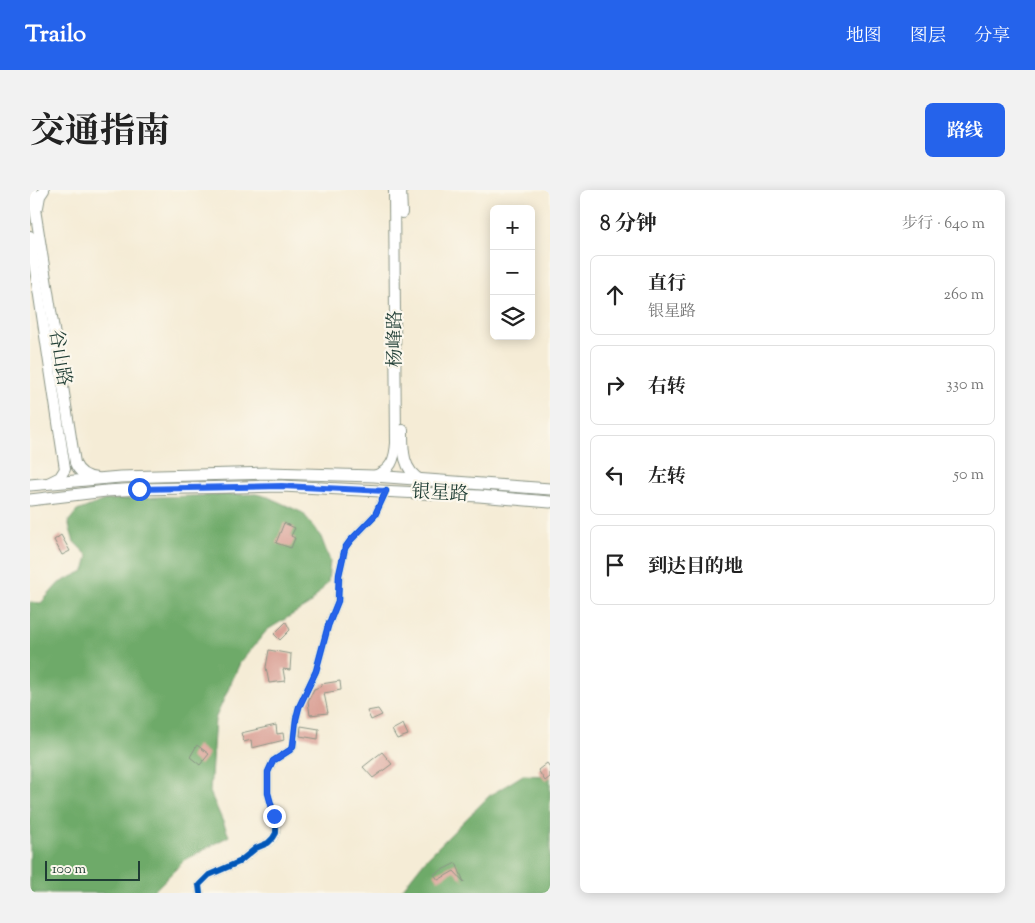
<!DOCTYPE html>
<html lang="zh">
<meta charset="utf-8">
<style>
body{margin:0;font-family:"Sorts Mill Goudy","Noto Serif SC",serif;background:#f2f2f2;color:#222}
.controls{position:absolute;right:15px;top:15px;display:grid;overflow:hidden;border-radius:8px;box-shadow:0 2px 12px #0003}
.controls button{width:45px;height:45px;display:grid;place-items:center;padding:0;border:0;border-bottom:1px solid #e0e0e0;background:#fff;color:#222;font:25px sans-serif}
.scale{position:absolute;left:15px;bottom:12px;width:95px;box-sizing:border-box;padding-left:5px;border:2px solid #1f3d34;border-top:0;font-size:14px;line-height:18px;white-space:nowrap;color:#1f3d34;-webkit-text-stroke:4px #fbf7ec;paint-order:stroke}
.stop{position:absolute;width:15px;height:15px;margin:-11px;border:4px solid #2563eb;border-radius:50%;background:#fff}
.stop.end{background:#2563eb;border-color:#fff;box-shadow:0 1px 5px #0008}
.list{margin:0;padding:0;list-style:none}
h2{display:flex;justify-content:space-between;align-items:center;height:65px;margin:0;padding:0 20px;font-size:21px}
h2 small{font-size:16px;font-weight:400;color:#767676}
.list li{display:grid;grid-template-columns:32px 1fr auto;gap:15px;align-items:center;box-sizing:border-box;height:80px;margin:0 10px 10px;padding:0 10px;border:1px solid #e0e0e0;border-radius:8px}
.list b{display:block;font-size:19px;white-space:nowrap}
.list p{margin:0;font-size:16px;white-space:nowrap;color:#767676}
.list em{font-size:16px;font-style:normal;color:#767676}
.icon{flex:none;width:28px;height:28px;fill:none;stroke:currentColor;stroke-width:2;stroke-linecap:round;stroke-linejoin:round}
.map{position:relative;flex:none;width:520px;height:703px;overflow:hidden;border-radius:8px}
header{display:flex;align-items:center;gap:30px;box-sizing:border-box;height:70px;padding:0 25px;background:#2563eb;color:#fff}
header strong{font-size:24px}
nav{display:flex;gap:28px;margin-inline-start:auto;font-size:18px}
.intro{display:flex;align-items:center;justify-content:space-between;box-sizing:border-box;height:120px;padding:0 30px}
h1{margin:0;font-size:35px}
.button{padding:12px 22px;border-radius:8px;background:#2563eb;color:#fff;font-size:18px;font-weight:700}
main{display:flex;gap:30px;padding:0 30px}
aside{flex:1;background:#fff;border-radius:8px;box-shadow:0 2px 12px #0003}
.map>svg:first-child{display:block}
.forest{fill:#6eaa69;stroke:#46744e}
.building{fill:#daa095}
.lines{fill:none;stroke-linecap:round;stroke-linejoin:round}
.street-casing{stroke:#8a9485;stroke-width:9}
.secondary-casing{stroke:#8a9485;stroke-width:12}
.primary-casing{stroke:#8a9485;stroke-width:13}
.street{stroke:#fff;stroke-width:8}
.secondary{stroke:#fff;stroke-width:10}
.primary{stroke:#fff;stroke-width:11}
.cycleway-casing{stroke:#fbf7ec;stroke-width:9}
.cycleway{stroke:#0057b8;stroke-width:6}
.route{stroke:#2563eb;stroke-width:6}
.labels{text-anchor:middle;dominant-baseline:central;stroke-width:4.5;stroke-linejoin:round;paint-order:stroke}
.street-label{font-size:19px;fill:#1f3d34;stroke:#fbf7ec}
</style>
<header>
<strong>Trailo</strong>
<nav><a>地图</a><a>图层</a><a>分享</a></nav>
</header>
<div class="intro"><h1>交通指南</h1><a class="button">路线</a></div>
<main>
<div class="map">
<svg width="520" height="703" viewBox="0 0 520 703">
<rect width="100%" height="100%" fill="#fbf7ec"/>
<filter id="ink" filterUnits="userSpaceOnUse"><feTurbulence type="fractalNoise" baseFrequency=".02" numOctaves="2"/><feDisplacementMap in="SourceGraphic" scale="10" xChannelSelector="R" yChannelSelector="G"/><feConvolveMatrix kernelMatrix="1 2 1 2 8 2 1 2 1" color-interpolation-filters="sRGB"/></filter>
<filter id="wash" filterUnits="userSpaceOnUse"><feTurbulence type="fractalNoise" baseFrequency=".0096" numOctaves="4" result="noise"/><feDisplacementMap in="SourceGraphic" scale="20" xChannelSelector="R" yChannelSelector="G"/><feGaussianBlur stdDeviation="1.12" result="paint"/><feColorMatrix in="noise" values="0 0 0 0 0 0 0 0 0 0 0 0 0 0 0 0 0 1.4 0 .05"/><feComposite in="paint" operator="in"/></filter>
<g filter="url(#wash)">
<rect width="100%" height="100%" fill="#f5ecd6"/>
<!-- forest -->
<g class="forest">
<polygon points="226,304 238,307 273,323 291,347 300,371 298,392 280,414 237,440 210,473 185,529 180,602 199,646 155,670 122,703 0,703 0,412 11,413 29,393 54,381 58,366 44,352 38,332 47,321 75,310 129,307"/>
<polygon points="493,585 520,586 520,703 369,703 396,669 459,606"/>
</g>
<g id="blocks">
<!-- building -->
<g class="building">
<polygon points="254,333 265,338 261,346 265,348 261,358 246,353"/>
<polygon points="31,345 40,361 32,365 24,350"/>
<polygon points="256,432 260,440 250,450 244,444"/>
<polygon points="239,460 261,464 260,480 253,479 255,491 239,493 236,477"/>
<polygon points="310,491 311,500 294,503 298,523 280,525 278,511 284,499 292,496 291,494"/>
<polygon points="348,519 352,525 341,530 337,521"/>
<polygon points="373,534 378,545 367,549 362,540"/>
<polygon points="246,535 247,544 253,543 254,550 222,558 221,550 214,552 211,543"/>
<polygon points="271,536 289,539 288,549 270,546"/>
<polygon points="167,555 179,564 170,575 160,567"/>
<polygon points="352,562 362,574 343,588 333,577"/>
<polygon points="517,573 520,577 520,587 515,591 508,580"/>
<polygon points="426,673 434,692 424,681 408,690 404,684"/>
</g>
</g>
</g>
<g filter="url(#ink)">
<use href="#blocks" fill-opacity="0" stroke="#8a9485" stroke-width="1"/>
<g class="lines">
<defs>
<polyline id="street" points="170,703 169,695 179,685 209,672 226,658 238,653 243,648 246,643 246,632 238,603 238,582 243,571 260,560 263,556 266,529 269,517 286,481 298,436 308,411 309,385 315,358 320,351 345,325 356,301"/>
<g id="secondary">
<path d="M2,0L45,273C49,283 57,287 67,288"/>
<polyline points="371,0 372,23"/>
<polyline points="8,17 10,6 14,0"/>
<polyline points="0,46 35,279 30,287 18,293"/>
<path d="M373,240C373,258 372,280 391,290"/>
<path d="M344,286C361,281 365,269 366,253L364,0"/>
</g>
<g id="primary">
<polyline points="0,295 90,287 239,283 344,286 520,299"/>
<polyline points="0,310 76,301 109,299 252,296 449,306 520,312"/>
</g>
</defs>
<!-- street casing -->
<use href="#street" class="street-casing"/>
<!-- secondary casing -->
<use href="#secondary" class="secondary-casing"/>
<!-- primary casing -->
<use href="#primary" class="primary-casing"/>
<!-- street -->
<use href="#street" class="street"/>
<!-- secondary -->
<use href="#secondary" class="secondary"/>
<!-- primary -->
<use href="#primary" class="primary"/>
<defs>
<polyline id="cycleway" points="170,703 169,695 179,685 209,672 226,658 238,653 243,648 246,643 246,632 238,603 238,582 243,571 260,560 263,556 266,529 269,517 286,481 298,436 308,411 309,385 315,358 320,351 345,325 356,301"/>
</defs>
<!-- cycleway casing -->
<use href="#cycleway" class="cycleway-casing"/>
<!-- cycleway -->
<use href="#cycleway" class="cycleway"/>
</g>
</g>
<g class="lines" filter="url(#ink)">
<!-- route -->
<polyline class="route" points="109,299 252,296 356,301 345,325 320,351 315,358 309,385 308,411 298,436 286,481 269,517 266,529 263,556 260,560 243,571 238,582 238,603 244,626"/>
</g>
<g class="labels">
<!-- street labels -->
<g class="street-label">
<text transform="translate(366 149) rotate(-90)">杨峰路</text>
<text transform="translate(29 168) rotate(81)">谷山路</text>
<text transform="translate(410 304) rotate(3)">银星路</text>
</g>
</g>
</svg>
<div class="controls">
<button>+</button>
<button>−</button>
<button><svg class="icon" aria-label="layers" viewBox="0 0 24 24"><path d="M12 4l9 5-9 5-9-5zM3 14l9 5 9-5"/></svg></button>
</div>
<div class="scale">100 m</div>
<div class="stop" style="left:109px;top:299px"></div>
<div class="stop end" style="left:244px;top:626px"></div>
</div>
<aside>
<h2>8 分钟<small>步行 · 640 m</small></h2>
<ul class="list">
<li><svg class="icon" aria-label="ahead" viewBox="0 0 24 24"><path d="M12 20V5M6 11l6-6 6 6"/></svg><div><b>直行</b><p>银星路</p></div><em>260 m</em></li>
<li><svg class="icon" aria-label="right" viewBox="0 0 24 24"><path d="M7 20v-9h11M14 6l5 5-5 5"/></svg><div><b>右转</b></div><em>330 m</em></li>
<li><svg class="icon" aria-label="left" viewBox="0 0 24 24"><path d="M17 20v-9H6M10 6l-5 5 5 5"/></svg><div><b>左转</b></div><em>50 m</em></li>
<li><svg class="icon" aria-label="arrive" viewBox="0 0 24 24"><path d="M6 21V4h12l-3 4 3 4H6"/></svg><div><b>到达目的地</b></div></li>
</ul>
</aside>
</main>
